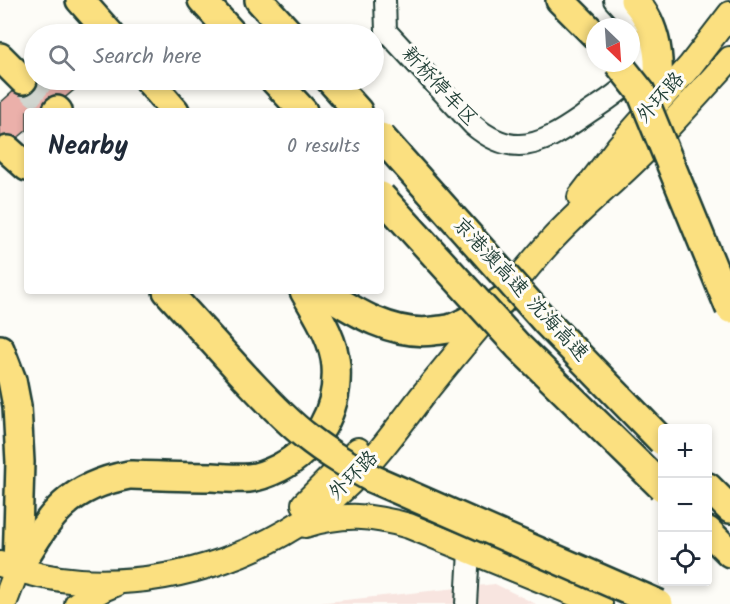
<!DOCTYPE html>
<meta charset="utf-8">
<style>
body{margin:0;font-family:Kalam,"LXGW WenKai TC",sans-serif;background:#f6f6f7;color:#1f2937}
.controls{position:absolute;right:18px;bottom:18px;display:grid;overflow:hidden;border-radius:6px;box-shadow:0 3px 9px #0003}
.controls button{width:54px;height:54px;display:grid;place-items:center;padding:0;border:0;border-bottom:2px solid #e0e1e3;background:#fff;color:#1f2937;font:30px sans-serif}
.compass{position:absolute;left:586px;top:18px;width:54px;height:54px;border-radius:50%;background:#fff;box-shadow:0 3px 9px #0003;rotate:155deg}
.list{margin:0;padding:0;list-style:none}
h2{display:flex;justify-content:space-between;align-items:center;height:78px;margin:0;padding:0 24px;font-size:26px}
h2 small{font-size:20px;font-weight:400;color:#747a83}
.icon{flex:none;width:33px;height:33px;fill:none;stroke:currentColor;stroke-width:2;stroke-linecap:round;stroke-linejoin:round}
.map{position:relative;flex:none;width:730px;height:604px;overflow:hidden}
.search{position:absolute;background:#fff;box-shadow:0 3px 9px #0003;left:24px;top:24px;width:360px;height:66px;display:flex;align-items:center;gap:15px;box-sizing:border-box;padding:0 21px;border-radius:33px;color:#747a83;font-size:22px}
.panel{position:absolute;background:#fff;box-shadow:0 3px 9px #0003;left:24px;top:108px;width:360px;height:186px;border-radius:6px}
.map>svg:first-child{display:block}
.built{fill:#f8e5e0}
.building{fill:#ebb0aa;stroke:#1f3d34;stroke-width:1.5}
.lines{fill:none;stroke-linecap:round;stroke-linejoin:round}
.highway-tunnel{stroke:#d1d6d0;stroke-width:27;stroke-dasharray:27 14;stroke-linecap:butt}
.minor-casing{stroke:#1f3d34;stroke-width:24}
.major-casing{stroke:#1f3d34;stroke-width:28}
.highway-casing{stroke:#1f3d34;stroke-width:32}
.minor{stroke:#fdfcf7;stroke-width:20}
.major{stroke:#fbe080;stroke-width:24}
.highway{stroke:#fbe080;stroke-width:27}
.highway-bridge-casing{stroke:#1f3d34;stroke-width:32;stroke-linecap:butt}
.highway-bridge{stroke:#fbe080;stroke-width:27}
.labels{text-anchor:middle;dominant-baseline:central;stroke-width:6;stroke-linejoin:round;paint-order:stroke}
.street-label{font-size:20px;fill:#1f3d34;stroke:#fdfcf7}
</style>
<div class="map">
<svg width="730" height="604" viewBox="0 0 730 604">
<rect width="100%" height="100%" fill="#fdfcf7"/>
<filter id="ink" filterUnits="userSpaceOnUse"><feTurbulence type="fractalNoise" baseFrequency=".0167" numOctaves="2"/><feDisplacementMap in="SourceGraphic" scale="12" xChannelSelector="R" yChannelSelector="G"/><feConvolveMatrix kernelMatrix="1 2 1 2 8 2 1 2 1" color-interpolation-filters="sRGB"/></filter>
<g filter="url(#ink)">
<!-- built -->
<polygon class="built" points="495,584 536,604 308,604"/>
<!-- building -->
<polygon class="building" points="34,73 34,80 86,80 49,111 27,111 27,130 0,153 0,103"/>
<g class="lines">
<!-- highway-tunnel -->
<polyline class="highway-tunnel" points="23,80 35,92 57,110"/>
<defs>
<g id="minor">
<path d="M385,0L386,31L473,125C486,136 501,145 519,145C543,145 566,128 585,115C599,105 614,97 626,85C654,57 637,23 614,0"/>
<polyline points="466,604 469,551"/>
</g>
<g id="major">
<polyline points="580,197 619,146 690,66 730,14"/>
<polyline points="304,504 358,450"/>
<path d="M305,525C344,513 370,515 409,526L600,604"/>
<path d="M0,564C26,573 52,579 79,581C176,587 279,552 349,484C377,457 399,426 422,396C449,362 477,329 504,297C519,278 534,259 550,242C579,210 613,183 643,153C673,123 702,90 730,59"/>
<polyline points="4,604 17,570"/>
<polyline points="77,604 103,589 115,584"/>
</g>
<g id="highway">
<polyline points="80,0 110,34"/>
<polyline points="202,0 233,34"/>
<polyline points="259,0 290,34"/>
<polyline points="560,0 595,35"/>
<path d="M634,0C661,30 664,75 650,112"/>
<polyline points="0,57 23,80"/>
<polyline points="148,80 175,111"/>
<polyline points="274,80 303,111"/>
<polyline points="330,80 358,111"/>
<polyline points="57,110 58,111"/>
<polyline points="8,150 27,167"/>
<polyline points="167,291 246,378"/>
<path d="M322,291C355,312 392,336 433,331C440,330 446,330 452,328C470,321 485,311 501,301"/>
<polyline points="0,349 12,380 17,406 20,462 17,569"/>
<polyline points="708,487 730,509"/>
<polyline points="708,531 730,553"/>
<path d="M17,570C49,518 64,487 129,475C157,476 184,477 212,477C224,478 237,479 249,478C259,477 269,473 279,468C317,448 339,410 336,366C334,339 317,314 304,291"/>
</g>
</defs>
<!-- minor casing -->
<use href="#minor" class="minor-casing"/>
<!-- major casing -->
<use href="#major" class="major-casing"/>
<!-- highway casing -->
<use href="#highway" class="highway-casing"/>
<!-- minor -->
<use href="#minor" class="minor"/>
<!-- major -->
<use href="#major" class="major"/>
<!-- highway -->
<use href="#highway" class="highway"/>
<defs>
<g id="highway-bridge">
<polyline points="618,63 641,92 730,309"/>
<polyline points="381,137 546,322 662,441"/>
<polyline points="381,196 518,346 662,487"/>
<path d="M246,378C265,398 284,419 306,436C327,453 350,466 373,479L659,604"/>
</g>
</defs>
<!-- highway-bridge casing -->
<use href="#highway-bridge" class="highway-bridge-casing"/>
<!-- highway-bridge -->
<use href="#highway-bridge" class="highway-bridge"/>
</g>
</g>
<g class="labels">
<!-- street labels -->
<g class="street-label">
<text transform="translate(439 87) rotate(47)">新桥停车区</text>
<text transform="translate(661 98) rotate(-48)">外环路</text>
<text transform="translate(520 290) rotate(47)">京港澳高速 沈海高速</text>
<text transform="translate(354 476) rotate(-45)">外环路</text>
</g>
</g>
</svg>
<div class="controls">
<button>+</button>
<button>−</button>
<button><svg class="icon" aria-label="locate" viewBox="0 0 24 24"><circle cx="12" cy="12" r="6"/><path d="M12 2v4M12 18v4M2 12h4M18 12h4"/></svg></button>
</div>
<svg class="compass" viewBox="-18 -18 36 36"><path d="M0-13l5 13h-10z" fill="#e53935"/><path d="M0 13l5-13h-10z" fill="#747a83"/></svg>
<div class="search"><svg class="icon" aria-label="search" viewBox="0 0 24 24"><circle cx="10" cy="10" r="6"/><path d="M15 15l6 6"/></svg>Search here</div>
<section class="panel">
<h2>Nearby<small>0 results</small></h2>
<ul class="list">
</ul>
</section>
</div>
